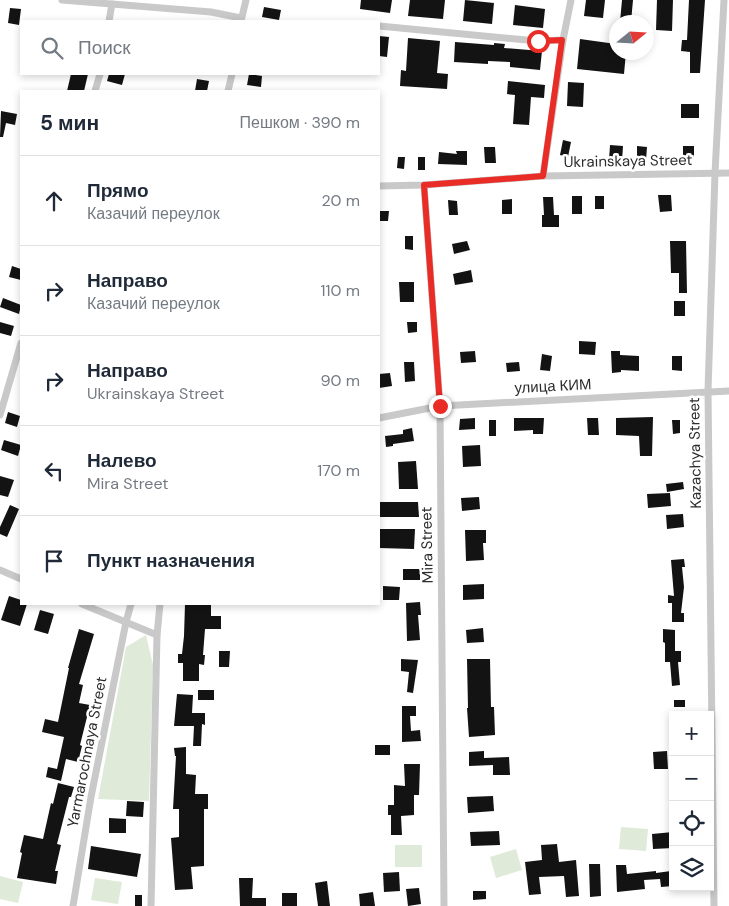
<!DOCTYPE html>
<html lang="ru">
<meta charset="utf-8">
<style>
body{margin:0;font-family:"DM Sans",sans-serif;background:#f6f6f7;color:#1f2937}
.controls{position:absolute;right:15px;bottom:15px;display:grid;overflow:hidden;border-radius:0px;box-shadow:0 2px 8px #0003}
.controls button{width:45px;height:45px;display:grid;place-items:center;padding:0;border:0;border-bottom:1px solid #e0e1e3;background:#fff;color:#1f2937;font:25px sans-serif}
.compass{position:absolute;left:609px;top:15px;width:45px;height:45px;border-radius:50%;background:#fff;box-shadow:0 2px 8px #0003;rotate:72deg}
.stop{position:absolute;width:15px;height:15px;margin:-11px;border:4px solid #ea2c27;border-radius:50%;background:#fff}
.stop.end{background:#ea2c27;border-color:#fff;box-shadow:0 1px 5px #0008}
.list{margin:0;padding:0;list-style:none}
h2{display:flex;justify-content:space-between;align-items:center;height:65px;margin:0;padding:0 20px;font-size:21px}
h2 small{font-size:16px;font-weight:400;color:#747a83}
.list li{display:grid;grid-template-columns:32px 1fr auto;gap:15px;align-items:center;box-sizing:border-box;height:90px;padding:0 20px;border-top:1px solid #e0e1e3}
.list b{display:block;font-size:19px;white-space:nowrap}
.list p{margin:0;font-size:16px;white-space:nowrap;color:#747a83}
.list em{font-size:16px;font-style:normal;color:#747a83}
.icon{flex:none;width:28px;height:28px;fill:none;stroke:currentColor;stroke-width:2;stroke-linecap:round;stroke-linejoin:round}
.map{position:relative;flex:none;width:729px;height:906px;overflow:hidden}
.search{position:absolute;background:#fff;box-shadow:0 2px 8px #0003;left:20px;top:20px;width:360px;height:55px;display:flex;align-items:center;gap:12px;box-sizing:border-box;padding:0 18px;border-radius:0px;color:#747a83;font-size:19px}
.panel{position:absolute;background:#fff;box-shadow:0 2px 8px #0003;left:20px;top:90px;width:360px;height:515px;border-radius:0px}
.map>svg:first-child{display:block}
.green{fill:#e0ead8}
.building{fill:#131313}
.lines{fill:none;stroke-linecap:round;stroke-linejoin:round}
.street{stroke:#c9c9c9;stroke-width:7}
.route{stroke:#ea2c27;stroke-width:6}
.labels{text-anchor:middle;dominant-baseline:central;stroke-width:5;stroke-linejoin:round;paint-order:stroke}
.street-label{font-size:15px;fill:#2c2c2c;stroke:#fff}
</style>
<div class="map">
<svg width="729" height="906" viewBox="0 0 729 906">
<rect width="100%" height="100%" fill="#fff"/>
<!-- green -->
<g class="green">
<polygon points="146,635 153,665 149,801 98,799 126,647"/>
<polygon points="621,827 648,829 646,851 619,849"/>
<rect x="395" y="845" width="27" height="22"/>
<polygon points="516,849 522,870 496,878 490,857"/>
<polygon points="0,876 23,882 18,903 0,899"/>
<polygon points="95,878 122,882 118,904 91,900"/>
</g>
<!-- building -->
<g class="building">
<polygon points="361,0 392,0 390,13 360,9"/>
<polygon points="410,0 445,0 443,19 408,16"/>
<polygon points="465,0 494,3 492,24 463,21"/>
<polygon points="586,0 605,0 603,18 584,16"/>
<polygon points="622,0 633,0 631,22 620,22"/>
<polygon points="657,0 673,0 672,31 656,30"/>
<polygon points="689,0 705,0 700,73 690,73 690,52 681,51 682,40 687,40"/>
<polygon points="515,5 545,9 543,28 513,25"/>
<polygon points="264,7 281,10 279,20 262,17"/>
<polygon points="10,8 21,9 19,25 8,23"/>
<polygon points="379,36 389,37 387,57 379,56"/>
<polygon points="408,38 440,41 437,73 448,74 447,89 400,86 401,70 406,71"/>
<polygon points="580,39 616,44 616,52 626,52 624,74 577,69"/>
<polygon points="455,42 494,45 494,43 505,44 504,48 542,51 540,70 510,67 510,62 488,61 488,64 454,62"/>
<polygon points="71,74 88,74 84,91 67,91"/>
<polygon points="109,74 125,74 122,85 107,81"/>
<polygon points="249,74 262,76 261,87 247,85"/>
<polygon points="197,79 209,81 207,91 195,91"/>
<polygon points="508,81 545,85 544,98 531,97 529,125 513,124 515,95 507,94"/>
<polygon points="568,82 584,83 583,107 567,106"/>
<rect x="681" y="104" width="18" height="14"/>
<polygon points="1,111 17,114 15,125 6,123 3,137 0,137"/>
<polygon points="563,140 571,142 568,157 560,155"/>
<polygon points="610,145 623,146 622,161 609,160"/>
<polygon points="637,146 647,147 646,160 637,160"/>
<polygon points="683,146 694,146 694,160 683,159"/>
<polygon points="484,147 495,147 496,163 485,163"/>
<polygon points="456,151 467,151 467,165 438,164 439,152 457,154"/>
<polygon points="398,157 405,157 404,169 397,168"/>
<rect x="418" y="157" width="7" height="13"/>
<polygon points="658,195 671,195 672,211 660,212"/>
<rect x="572" y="196" width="10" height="18"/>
<rect x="595" y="196" width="9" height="13"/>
<polygon points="543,197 553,197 554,215 559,215 559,227 542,227 542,215 544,215"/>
<polygon points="512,199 512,214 502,214 502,200"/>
<polygon points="448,200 457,201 458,215 449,215"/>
<polygon points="379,211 389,211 388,221 379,221"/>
<polygon points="405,236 413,236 413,250 405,249"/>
<polygon points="467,241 470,250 454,254 452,244"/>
<polygon points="670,241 686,241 687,293 679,293 679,273 671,273"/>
<polygon points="12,266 21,269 21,280 9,277"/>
<polygon points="471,270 473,282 455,285 453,274"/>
<polygon points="399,282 414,282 414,302 400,302"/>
<polygon points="3,298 21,305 19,314 0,307"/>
<rect x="674" y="301" width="11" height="15"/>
<polygon points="0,322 14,326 11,336 0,333"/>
<polygon points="407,322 417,322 417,332 408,333"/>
<polygon points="579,341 596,342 595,355 579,354"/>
<polygon points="475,351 476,362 461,363 460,352"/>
<polygon points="611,351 620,351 620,355 639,356 639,371 621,370 621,372 612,373"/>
<polygon points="542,354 552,356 550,371 540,370"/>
<polygon points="672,356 682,356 682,371 672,370"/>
<polygon points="404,362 414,362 415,381 405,382"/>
<polygon points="519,362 520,371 507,372 506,363"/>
<polygon points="390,373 392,386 379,388 379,374"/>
<polygon points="8,412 20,416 17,427 5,423"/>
<polygon points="653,417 652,456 640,456 639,436 616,435 616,418"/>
<polygon points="475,418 475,429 459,430 460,419"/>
<polygon points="514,418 544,418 543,434 533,434 533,430 514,431"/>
<polygon points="587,418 598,418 599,435 588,435"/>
<rect x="489" y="420" width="7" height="16"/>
<polygon points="672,420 680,420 680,433 673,434"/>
<polygon points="412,428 414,441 393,444 393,446 386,447 385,436 403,434 403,430"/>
<polygon points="4,440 21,445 18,456 1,450"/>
<polygon points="480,445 481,466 463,467 462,446"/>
<polygon points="416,461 418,489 399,489 398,462"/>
<polygon points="0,476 14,480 8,497 0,495"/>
<polygon points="683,482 684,489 667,492 666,484"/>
<polygon points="670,493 671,506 648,508 647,494"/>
<polygon points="479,497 480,509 462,511 461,498"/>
<polygon points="379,502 418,502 419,517 379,517"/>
<polygon points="10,505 19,509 7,537 0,534 0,527"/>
<polygon points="683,514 684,527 667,529 666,515"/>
<polygon points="379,529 415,529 414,549 379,548"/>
<polygon points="465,530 486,530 486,543 483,543 484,560 466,561"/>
<polygon points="684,559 685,567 682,567 684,587 681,613 684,613 684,622 672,622 672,603 668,603 668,595 674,596 671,560"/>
<rect x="403" y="569" width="17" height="11"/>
<polygon points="484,584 484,599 463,600 463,585"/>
<polygon points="383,586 400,587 399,600 383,600"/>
<polygon points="9,596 21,600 21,604 27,604 20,626 1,620"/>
<polygon points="420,602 421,615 418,615 420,640 407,641 406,603"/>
<polygon points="185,604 211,604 211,616 221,616 221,629 205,629 203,655 205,655 204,665 199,664 199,681 183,681 183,663 178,663 178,654 182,654 184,636"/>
<polygon points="40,610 54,614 48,634 34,630"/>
<polygon points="483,628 484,642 467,643 466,630"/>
<polygon points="79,629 94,634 79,684 83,685 79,703 90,705 80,745 82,746 78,762 66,759 61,781 46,777 48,767 57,769 64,737 42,732 45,719 58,722 69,668 68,668"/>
<polygon points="663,629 675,630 675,651 681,651 681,662 678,662 680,685 672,686 670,662 665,662 665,643 663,642"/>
<polygon points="219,651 230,651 229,667 219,667"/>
<polygon points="401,659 418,660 413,693 407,692 409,672 401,671"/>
<polygon points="467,659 490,659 491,707 494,707 495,735 469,737 467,708 468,708"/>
<rect x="198" y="690" width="16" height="10"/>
<polygon points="177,694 193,695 192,713 205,713 205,725 202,724 201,746 193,746 194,726 174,726"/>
<rect x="674" y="700" width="11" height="7"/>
<polygon points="402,706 416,706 416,716 410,716 411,731 420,730 421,741 402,742"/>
<rect x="375" y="745" width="15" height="10"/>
<polygon points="186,747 186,774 196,775 195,794 208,794 208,809 204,809 204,866 191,867 193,889 175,890 171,838 179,837 179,809 173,809 176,756 175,756 174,748"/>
<polygon points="484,751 484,758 509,757 510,775 493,775 493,765 469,766 469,752"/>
<polygon points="667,751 668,769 654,769 653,752"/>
<polygon points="404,764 420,764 419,795 414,795 414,815 401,816 402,835 391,835 391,815 388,815 388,805 394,805 394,785 405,786"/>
<polygon points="58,783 74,787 71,797 69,797 57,844 61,845 55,871 58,871 56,884 17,878 22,853 20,852 24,835 43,839 51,803 53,804"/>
<polygon points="493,796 494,811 468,813 467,797"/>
<polygon points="127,801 144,802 143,817 126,816"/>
<polygon points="109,818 126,819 126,833 109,833"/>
<polygon points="499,831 500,845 471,846 470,832"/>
<polygon points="673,832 673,848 653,849 652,834"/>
<polygon points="557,844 559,862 576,860 579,896 566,897 564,876 539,877 541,894 529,895 525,862 542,860 541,845"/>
<polygon points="91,846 141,854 137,877 88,869"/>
<polygon points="589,864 600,864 601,896 590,897"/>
<polygon points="616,865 626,865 627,874 656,871 656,873 671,871 673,886 661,887 660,879 644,880 645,889 617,892"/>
<polygon points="399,872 400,891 384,892 383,873"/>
<polygon points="239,878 253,878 252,898 266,898 266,906 240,906"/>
<polygon points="327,881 330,906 318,906 315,883"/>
<polygon points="419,888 421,904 408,906 406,889"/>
<polygon points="473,891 486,891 486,899 473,900"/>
<polygon points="373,892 375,906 360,906 359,894"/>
<rect x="282" y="893" width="15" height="13"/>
<rect x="135" y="895" width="7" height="11"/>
</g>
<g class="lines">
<!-- street -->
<g class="street">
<polyline points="62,0 211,12 241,18"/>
<polyline points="109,21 112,4"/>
<polyline points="241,21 246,0"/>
<polyline points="379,26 537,41 563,40"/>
<polyline points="95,91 100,74"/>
<polyline points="228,91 232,74"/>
<polyline points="543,176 563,40 571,0"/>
<polyline points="424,185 440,406 444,906"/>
<polyline points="379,186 424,185 543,176 729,173"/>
<polyline points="0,415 21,343"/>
<polyline points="379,418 440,406 729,391"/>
<polyline points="0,570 21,579"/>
<polyline points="82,604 157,635"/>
<polyline points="73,906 91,797 126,622 131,604"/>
<polyline points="151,906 157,635 160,604"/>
<polyline points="714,906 708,391 715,173 724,0"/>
</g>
</g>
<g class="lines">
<!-- route -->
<polyline class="route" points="440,406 424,185 543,176 562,40 538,41"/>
</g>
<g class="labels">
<!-- street labels -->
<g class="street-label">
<text transform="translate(628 161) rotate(-1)">Ukrainskaya Street</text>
<text transform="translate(553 386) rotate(-3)">улица КИМ</text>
<text transform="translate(695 453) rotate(-91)">Kazachya Street</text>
<text transform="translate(427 545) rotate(-91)">Mira Street</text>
<text transform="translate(87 752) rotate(-79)">Yarmarochnaya Street</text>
</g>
</g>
</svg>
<div class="controls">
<button>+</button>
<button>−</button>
<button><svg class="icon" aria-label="locate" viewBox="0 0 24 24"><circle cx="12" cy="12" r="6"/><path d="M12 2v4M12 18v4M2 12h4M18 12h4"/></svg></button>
<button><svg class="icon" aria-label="layers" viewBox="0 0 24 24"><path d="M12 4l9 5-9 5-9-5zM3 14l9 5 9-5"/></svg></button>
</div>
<svg class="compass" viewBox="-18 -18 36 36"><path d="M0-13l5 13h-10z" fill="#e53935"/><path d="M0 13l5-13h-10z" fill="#747a83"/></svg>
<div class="stop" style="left:538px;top:41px"></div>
<div class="stop end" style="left:440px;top:406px"></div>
<div class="search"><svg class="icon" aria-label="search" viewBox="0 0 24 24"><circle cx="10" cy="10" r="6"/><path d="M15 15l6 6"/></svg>Поиск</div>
<section class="panel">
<h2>5 мин<small>Пешком · 390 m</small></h2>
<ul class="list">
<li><svg class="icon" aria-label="ahead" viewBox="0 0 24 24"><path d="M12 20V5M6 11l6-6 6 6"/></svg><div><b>Прямо</b><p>Казачий переулок</p></div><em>20 m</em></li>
<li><svg class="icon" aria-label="right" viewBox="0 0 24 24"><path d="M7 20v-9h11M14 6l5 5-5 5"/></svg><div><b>Направо</b><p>Казачий переулок</p></div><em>110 m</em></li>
<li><svg class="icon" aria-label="right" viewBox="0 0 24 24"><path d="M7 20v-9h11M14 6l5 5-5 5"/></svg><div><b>Направо</b><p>Ukrainskaya Street</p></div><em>90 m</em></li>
<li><svg class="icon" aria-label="left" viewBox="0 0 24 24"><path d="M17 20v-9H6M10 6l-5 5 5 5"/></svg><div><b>Налево</b><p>Mira Street</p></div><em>170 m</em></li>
<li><svg class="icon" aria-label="arrive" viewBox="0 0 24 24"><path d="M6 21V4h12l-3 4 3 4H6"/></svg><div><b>Пункт назначения</b></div></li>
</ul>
</section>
</div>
